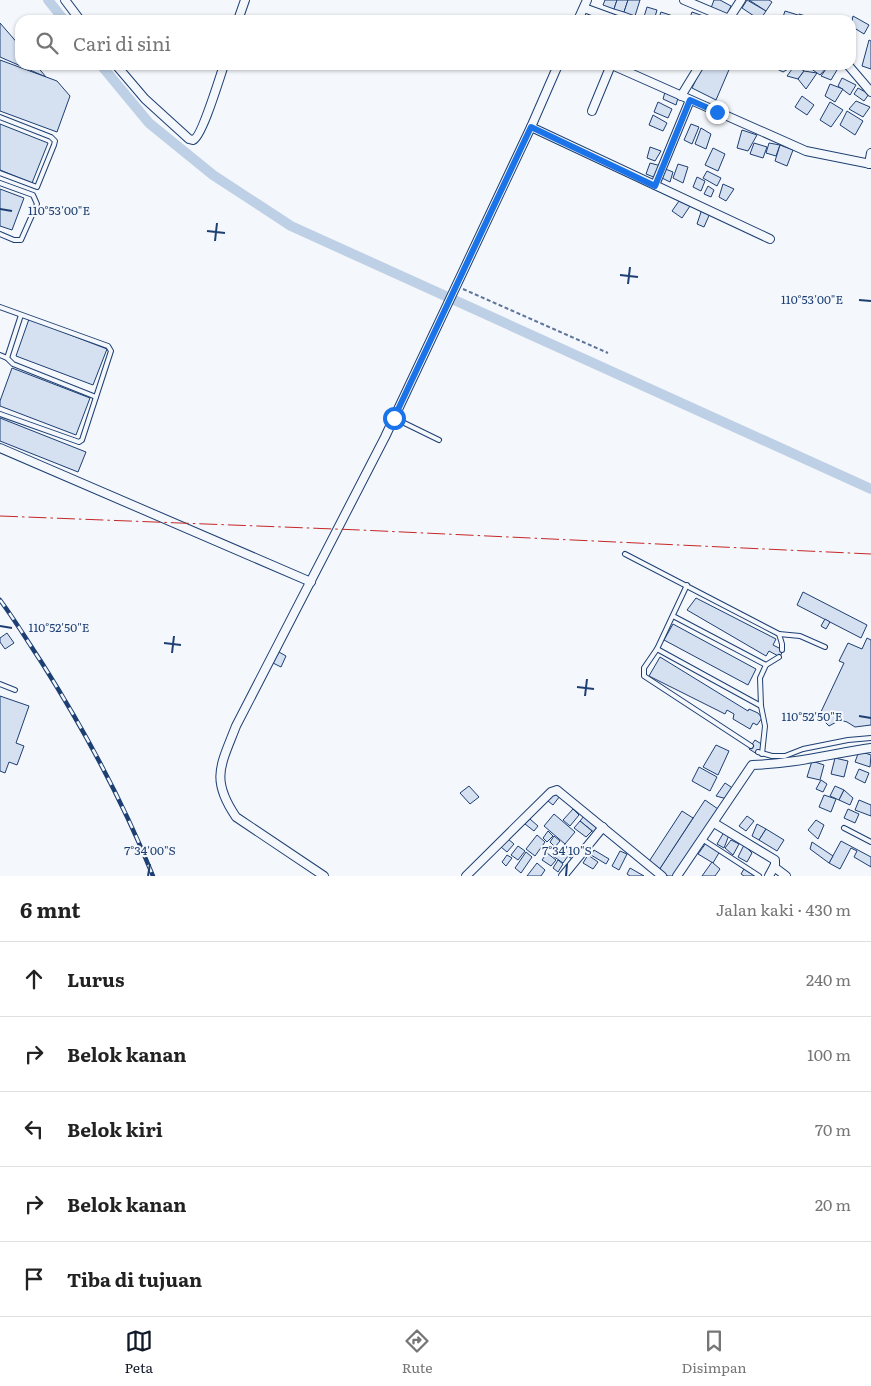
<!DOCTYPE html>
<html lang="id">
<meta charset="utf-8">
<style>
body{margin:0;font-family:Literata,serif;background:#f6f6f6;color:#222}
.stop{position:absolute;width:15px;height:15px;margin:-11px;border:4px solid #1a73e8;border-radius:50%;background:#fff}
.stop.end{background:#1a73e8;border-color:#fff;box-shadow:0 1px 5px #0008}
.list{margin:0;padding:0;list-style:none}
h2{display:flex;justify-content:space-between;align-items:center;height:65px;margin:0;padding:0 20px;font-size:21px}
h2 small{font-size:16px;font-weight:400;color:#767676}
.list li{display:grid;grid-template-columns:32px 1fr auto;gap:15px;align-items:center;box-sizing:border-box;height:75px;padding:0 20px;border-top:1px solid #e0e0e0}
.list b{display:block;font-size:19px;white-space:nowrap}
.list em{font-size:16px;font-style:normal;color:#767676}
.icon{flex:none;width:28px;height:28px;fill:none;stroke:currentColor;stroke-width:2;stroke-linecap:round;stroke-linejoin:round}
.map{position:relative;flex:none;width:871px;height:876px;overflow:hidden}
.search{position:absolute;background:#fff;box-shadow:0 1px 4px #0004;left:15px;right:15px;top:15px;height:55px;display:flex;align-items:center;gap:12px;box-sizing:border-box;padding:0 18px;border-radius:15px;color:#767676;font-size:19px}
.sheet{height:440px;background:#fff}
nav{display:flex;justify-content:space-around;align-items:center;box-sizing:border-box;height:70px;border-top:1px solid #e0e0e0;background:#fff;font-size:14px;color:#767676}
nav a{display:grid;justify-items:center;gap:2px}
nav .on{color:#111827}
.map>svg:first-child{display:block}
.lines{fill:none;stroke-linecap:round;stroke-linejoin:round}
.canal{stroke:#bed0e5;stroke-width:10}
.building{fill:#d5e0f0;stroke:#1d3f73}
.lane-casing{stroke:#1d3f73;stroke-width:6}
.street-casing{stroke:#1d3f73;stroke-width:10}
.path{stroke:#5e769c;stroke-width:2;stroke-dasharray:4 2.5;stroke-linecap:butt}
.lane{stroke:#f4f7fb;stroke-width:4}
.street{stroke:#f4f7fb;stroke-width:8}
.rail-casing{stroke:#1d3f73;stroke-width:4.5}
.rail{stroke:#f4f7fb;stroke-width:2.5;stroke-dasharray:8;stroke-linecap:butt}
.power{stroke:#c62828;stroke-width:1;stroke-dasharray:18 4 2.5 4;stroke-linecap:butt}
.route{stroke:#1a73e8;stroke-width:6}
.ticks{fill:none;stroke:#1d3f73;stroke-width:2}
.ticks-label{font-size:12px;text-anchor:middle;fill:#1d3f73;stroke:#f4f7fb;stroke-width:4;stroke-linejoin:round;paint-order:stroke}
</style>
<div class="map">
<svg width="871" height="876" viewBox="0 0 871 876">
<rect width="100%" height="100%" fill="#f4f7fb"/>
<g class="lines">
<!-- canal -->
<g class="canal">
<polyline points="48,0 64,20"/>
<polyline points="101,65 149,123 213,175 291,226 871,489"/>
</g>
</g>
<!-- building -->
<g class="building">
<polygon points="605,0 617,0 614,9 603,5"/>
<polygon points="617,0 628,0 624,12 614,9"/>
<polygon points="628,0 640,0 635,16 624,12"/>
<polygon points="714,0 720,0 731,6 727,15 711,8"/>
<polygon points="747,0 766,11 760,20 742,8"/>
<polygon points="749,0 769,0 772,2 766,11"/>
<polygon points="647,7 657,10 654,20 643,20"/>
<polygon points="785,11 798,15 796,20 782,20"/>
<polygon points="661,12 673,16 671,20 658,20"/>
<polygon points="692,12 709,18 709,20 689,20"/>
<polygon points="799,14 812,18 811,20 798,20"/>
<polygon points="853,16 869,25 864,34 851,26"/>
<polygon points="0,23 20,46 20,65 36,65 46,77 0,57"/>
<polygon points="869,40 871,41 871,69 862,66"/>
<polygon points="851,45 855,45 853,60 851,59"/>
<polygon points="0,60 57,81 70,96 57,132 0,111"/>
<polygon points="703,65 731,65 716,100 692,88"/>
<polygon points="777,65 795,65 783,72 775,68"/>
<polygon points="795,65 804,71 798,79 787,76"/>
<polygon points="811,65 829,65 820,75 810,68"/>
<polygon points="829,65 840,65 831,80 821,76"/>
<polygon points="804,71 817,73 806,89 798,79"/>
<polygon points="842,78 856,85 850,95 838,86"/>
<polygon points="830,84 843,89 835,102 825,96"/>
<polygon points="858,88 869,94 864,101 854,94"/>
<polygon points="665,92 678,98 676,105 663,99"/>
<polygon points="802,96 814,105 807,115 795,107"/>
<polygon points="856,101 870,107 863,117 849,109"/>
<polygon points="658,102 672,109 668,118 654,112"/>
<polygon points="830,102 843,110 831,127 820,120"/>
<polygon points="847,111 863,121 855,135 840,125"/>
<polygon points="653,115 667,123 663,131 649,125"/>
<polygon points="0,124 48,143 32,183 0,170"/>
<polygon points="691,124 699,127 692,144 684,140"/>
<polygon points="701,128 711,134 706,149 695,144"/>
<polygon points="742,130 757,135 748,151 737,148"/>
<polygon points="754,143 767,147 763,158 750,154"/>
<polygon points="769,143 780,145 776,156 766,153"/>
<polygon points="780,145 793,150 787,166 775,161"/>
<polygon points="650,147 661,151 655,161 647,158"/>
<polygon points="713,148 725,154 718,171 705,165"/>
<polygon points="650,163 661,166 656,178 646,174"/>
<polygon points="678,164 688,167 683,183 673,178"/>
<polygon points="663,168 673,172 670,182 662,178"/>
<polygon points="707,171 721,178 717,186 703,178"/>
<polygon points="697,177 705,181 701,191 693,187"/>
<polygon points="723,184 734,189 726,201 719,197"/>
<polygon points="708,186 714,190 711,197 704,194"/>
<polygon points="0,189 24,198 12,230 0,226"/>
<polygon points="679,201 690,206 682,218 672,211"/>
<polygon points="702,209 711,211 704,227 697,224"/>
<polygon points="29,319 107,349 93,385 16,356"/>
<polygon points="12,368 90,398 76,435 0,406 0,401"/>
<polygon points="0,418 86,452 78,472 0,441"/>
<polygon points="803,592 867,625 861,638 797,605"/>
<polygon points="696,598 776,639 773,645 783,650 780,657 769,651 766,656 687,610"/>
<polygon points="825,619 830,622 826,629 821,626"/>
<polygon points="673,624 756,669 748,685 664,640"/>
<polygon points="7,633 14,643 5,649 0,642 0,638"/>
<polygon points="867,638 871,640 871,725 855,727 847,722 840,720 829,726 819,716 844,663 839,661 848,643 862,649"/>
<polygon points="279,652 286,656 281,667 273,663"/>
<polygon points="660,657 748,711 749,709 758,713 762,718 757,725 753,723 750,729 733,719 734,714 727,710 725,714 649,676"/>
<polygon points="0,696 29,706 16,743 24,746 17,765 9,762 5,773 0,771"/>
<polygon points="755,740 763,745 757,754 749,749"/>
<polygon points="716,745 729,751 718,775 703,767"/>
<polygon points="859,751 871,755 870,767 855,762"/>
<polygon points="835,758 848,761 844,777 831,774"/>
<polygon points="812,761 824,765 820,780 807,777"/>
<polygon points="699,767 717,777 710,791 692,781"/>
<polygon points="859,769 869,773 865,783 855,778"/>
<polygon points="821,780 827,784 823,792 816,789"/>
<polygon points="725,783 734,789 727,799 716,796"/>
<polygon points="469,786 479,797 470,804 460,793"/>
<polygon points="835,786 844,790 839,800 830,796"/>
<polygon points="844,790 853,798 850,805 839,800"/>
<polygon points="555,793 560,796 553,805 548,801"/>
<polygon points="824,795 836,799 831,812 819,807"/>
<polygon points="705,800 718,809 674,876 668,876 659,870"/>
<polygon points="859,800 871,805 871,816 855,810"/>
<polygon points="573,809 579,815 570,826 563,820"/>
<polygon points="848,809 859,814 855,823 844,818"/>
<polygon points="682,811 693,818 659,870 648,863"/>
<polygon points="554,814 575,832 565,844 544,826"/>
<polygon points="584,816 600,828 595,833 580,821"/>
<polygon points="747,816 754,821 746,831 739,826"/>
<polygon points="530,819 538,826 534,831 525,824"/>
<polygon points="816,820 824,825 818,839 808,830"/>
<polygon points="580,821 592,831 586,837 574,828"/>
<polygon points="757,824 766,829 759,840 752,836"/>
<polygon points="766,829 784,840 777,851 759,840"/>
<polygon points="548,831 553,836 547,842 543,838"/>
<polygon points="724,832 729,835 724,848 717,844"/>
<polygon points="537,835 545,842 535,856 526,849"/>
<polygon points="554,836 560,841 555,847 550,842"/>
<polygon points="508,839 514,844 507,852 501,847"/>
<polygon points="731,840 739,844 733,855 725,848"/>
<polygon points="841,841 871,857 871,867 854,857 857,851 851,848 840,869 829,863"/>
<polygon points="812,842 833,856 829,863 810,849"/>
<polygon points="706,843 720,851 713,863 698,854"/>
<polygon points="565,844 577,852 572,859 561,851"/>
<polygon points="744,845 752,853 747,862 738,857"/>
<polygon points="518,846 525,851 518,860 511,855"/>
<polygon points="558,849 568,856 563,863 553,856"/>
<polygon points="594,850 609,859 606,864 591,855"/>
<polygon points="620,851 627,854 619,870 612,866"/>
<polygon points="526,852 532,857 521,873 515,868"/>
<polygon points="547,853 556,860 551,866 542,860"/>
<polygon points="507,855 512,858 506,866 502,862"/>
<polygon points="588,855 598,862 593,869 583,863"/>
<polygon points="558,860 563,864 558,872 553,868"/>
<polygon points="712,862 720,869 715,876 702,876"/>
<polygon points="537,863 545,870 541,876 527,876"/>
<polygon points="630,868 644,876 630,876 627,874"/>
<polygon points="744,869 755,876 744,876 741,874"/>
</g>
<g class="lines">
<defs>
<g id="lane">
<polyline points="0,117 51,137 55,141 54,145 37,187 0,173"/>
<polyline points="0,183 33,195 37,204 21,240 14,240 0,234"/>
<polyline points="0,307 108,346 111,351 82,440 79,442 0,414"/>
<polyline points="0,355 7,358 21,315"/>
<polyline points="7,358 13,364 96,397"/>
<polyline points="394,418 439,440"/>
<polyline points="625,554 779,634 782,644 782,650"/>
<polyline points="687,585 657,649 644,668 644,676 751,746"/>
<polyline points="673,616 766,665"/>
<polyline points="779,634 800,636 825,647"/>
<polyline points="657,649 761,706"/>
<polyline points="0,684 15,690"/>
<polyline points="758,752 772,756 785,756 803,749 848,740 871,738"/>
<polyline points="762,754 765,726 761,706 760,678 766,665 779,657"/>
<polyline points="844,828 871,842"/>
<polyline points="702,839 759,876"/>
</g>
<g id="street">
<polyline points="65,0 80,20"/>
<polyline points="684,0 729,19"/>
<polyline points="584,8 617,20"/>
<polyline points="238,20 245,0"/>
<polyline points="578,20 587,0"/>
<polyline points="728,20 741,0"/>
<path d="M116,65L145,99L189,139C190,139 192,140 193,140C202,137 220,76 224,65"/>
<polyline points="612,65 806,151 871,164"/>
<polyline points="848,65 871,92"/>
<polyline points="681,96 700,65"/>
<polyline points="592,111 611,65"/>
<polyline points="531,127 770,239"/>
<polyline points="869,164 871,153"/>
<polyline points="655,185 690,100"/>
<polyline points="0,448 311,582"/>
<polyline points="714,823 775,860 775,865 769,876"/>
<polyline points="774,867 786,876"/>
<path d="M324,876L236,817C210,779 221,765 236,726L385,437L531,127L558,65"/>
<polyline points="466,876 551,792 557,790 662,876"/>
<polyline points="563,876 603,827"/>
<path d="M677,876L752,765C793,764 831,754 871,748"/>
</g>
</defs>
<!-- lane casing -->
<use href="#lane" class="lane-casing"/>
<!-- street casing -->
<use href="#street" class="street-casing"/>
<!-- path -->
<polyline class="path" points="463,289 608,353"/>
<!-- lane -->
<use href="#lane" class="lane"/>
<!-- street -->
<use href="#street" class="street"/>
<defs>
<path id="rail" d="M0,600C15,620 28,642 42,663C85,731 123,802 153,876"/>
</defs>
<!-- rail casing -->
<use href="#rail" class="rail-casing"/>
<!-- rail -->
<use href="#rail" class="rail"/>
<!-- power -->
<polyline class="power" points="0,516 360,530 871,554"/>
</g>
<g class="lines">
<!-- route -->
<polyline class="route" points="394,418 531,127 655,186 690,100 717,112"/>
</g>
<!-- ticks -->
<path class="ticks" d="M0,209L12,211M207,231L225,233M215,241L217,223M620,275L638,277M628,284L630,267M859,300L871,301M0,626L12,628M164,643L181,645M172,653L174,636M577,687L594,689M585,696L587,679M859,716L871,718M148,876L150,864M566,876L567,864"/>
<g class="ticks-label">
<text x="59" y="215">110°53'00"E</text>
<text x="812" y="304">110°53'00"E</text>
<text x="59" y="632">110°52'50"E</text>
<text x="812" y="721">110°52'50"E</text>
<text x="150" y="855">7°34'00"S</text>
<text x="567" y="855">7°34'10"S</text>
</g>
</svg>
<div class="stop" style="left:394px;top:418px"></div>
<div class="stop end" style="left:717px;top:112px"></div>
<div class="search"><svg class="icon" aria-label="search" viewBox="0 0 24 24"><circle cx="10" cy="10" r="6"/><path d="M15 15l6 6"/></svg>Cari di sini</div>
</div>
<section class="sheet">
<h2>6 mnt<small>Jalan kaki · 430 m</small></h2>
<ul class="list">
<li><svg class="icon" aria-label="ahead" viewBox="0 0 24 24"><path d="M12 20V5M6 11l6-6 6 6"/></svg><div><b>Lurus</b></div><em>240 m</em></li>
<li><svg class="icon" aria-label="right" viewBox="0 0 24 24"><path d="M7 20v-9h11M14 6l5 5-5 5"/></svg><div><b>Belok kanan</b></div><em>100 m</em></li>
<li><svg class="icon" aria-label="left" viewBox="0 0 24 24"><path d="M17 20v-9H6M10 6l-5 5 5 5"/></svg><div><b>Belok kiri</b></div><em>70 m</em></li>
<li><svg class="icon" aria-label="right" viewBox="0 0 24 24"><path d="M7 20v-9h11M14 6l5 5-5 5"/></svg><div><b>Belok kanan</b></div><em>20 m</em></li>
<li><svg class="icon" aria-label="arrive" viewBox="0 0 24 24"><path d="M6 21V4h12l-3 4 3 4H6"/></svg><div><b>Tiba di tujuan</b></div></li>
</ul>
</section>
<nav>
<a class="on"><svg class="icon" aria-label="map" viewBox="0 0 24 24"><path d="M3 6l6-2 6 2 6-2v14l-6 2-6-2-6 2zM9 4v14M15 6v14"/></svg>Peta</a>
<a><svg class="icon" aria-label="directions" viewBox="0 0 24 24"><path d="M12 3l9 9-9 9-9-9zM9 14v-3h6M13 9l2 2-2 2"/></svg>Rute</a>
<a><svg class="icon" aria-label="saved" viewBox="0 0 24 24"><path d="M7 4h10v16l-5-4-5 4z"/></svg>Disimpan</a>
</nav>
